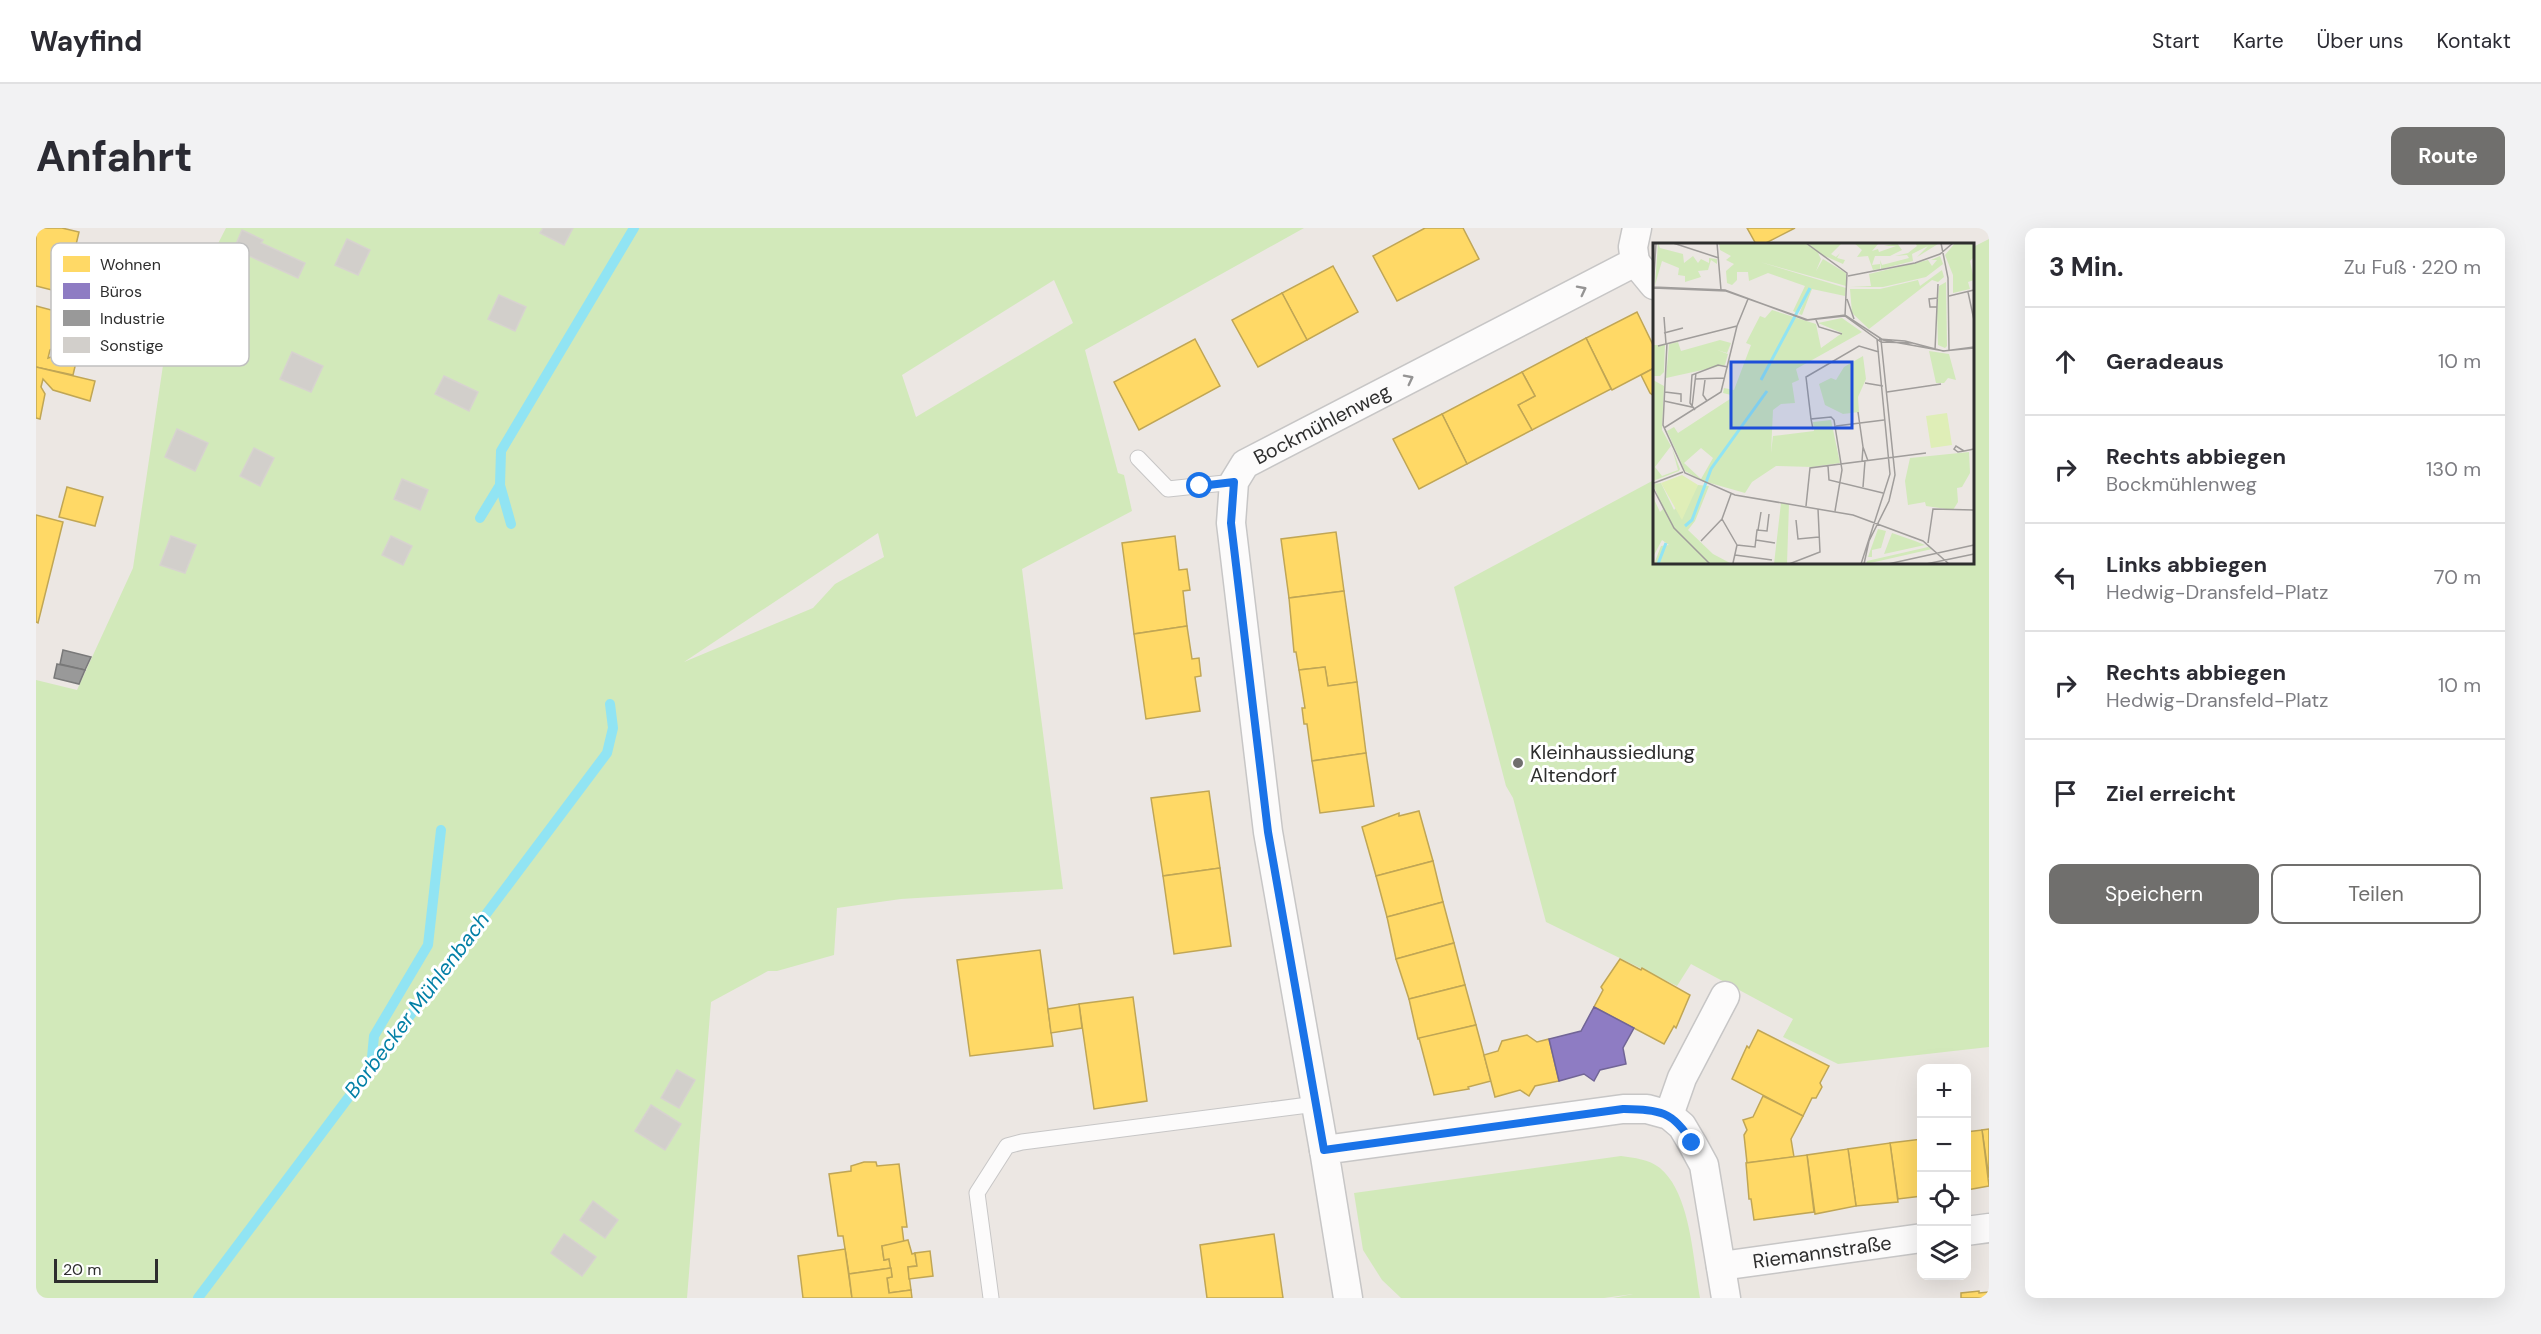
<!DOCTYPE html>
<html lang="de">
<meta charset="utf-8">
<style>
body{margin:0;font-family:"DM Sans",sans-serif;background:#f2f2f3;color:#2b2b33}
.controls{position:absolute;right:18px;bottom:18px;display:grid;overflow:hidden;border-radius:12px;box-shadow:0 6px 24px #0002}
.controls button{width:54px;height:54px;display:grid;place-items:center;padding:0;border:0;border-bottom:2px solid #e1e1e2;background:#fff;color:#2b2b33;font:30px sans-serif}
.scale{position:absolute;left:18px;bottom:15px;width:104px;box-sizing:border-box;padding-left:6px;border:3px solid #2e2e2e;border-top:0;font-size:16px;line-height:21px;white-space:nowrap;color:#2e2e2e;-webkit-text-stroke:4px #fff;paint-order:stroke}
.stop{position:absolute;width:18px;height:18px;margin:-14px;border:4px solid #1a73e8;border-radius:50%;background:#fff}
.stop.end{background:#1a73e8;border-color:#fff;box-shadow:0 2px 6px #0008}
.list{margin:0;padding:0;list-style:none}
h2{display:flex;justify-content:space-between;align-items:center;height:78px;margin:0;padding:0 24px;font-size:26px}
h2 small{font-size:20px;font-weight:400;color:#7c7c81}
.list li{display:grid;grid-template-columns:39px 1fr auto;gap:18px;align-items:center;box-sizing:border-box;height:108px;padding:0 24px;border-top:2px solid #e1e1e2}
.list b{display:block;font-size:22px;white-space:nowrap}
.list p{margin:0;font-size:20px;white-space:nowrap;color:#7c7c81}
.list em{font-size:20px;font-style:normal;color:#7c7c81}
.actions{display:flex;gap:12px;padding:18px 24px}
.actions a{flex:1;padding:14px 0;border:2px solid #706f6d;border-radius:12px;text-align:center;font-size:21px;color:#706f6d}
.actions .main{background:#706f6d;color:#fff}
.icon{flex:none;width:33px;height:33px;fill:none;stroke:currentColor;stroke-width:2;stroke-linecap:round;stroke-linejoin:round}
.map{position:relative;flex:none;width:1953px;height:1070px;overflow:hidden;border-radius:12px}
header{display:flex;align-items:center;gap:36px;box-sizing:border-box;height:84px;padding:0 30px;background:#fff;border-bottom:2px solid #e1e1e2}
header strong{font-size:28px}
nav{display:flex;gap:33px;margin-inline-start:auto;font-size:21px}
.intro{display:flex;align-items:center;justify-content:space-between;box-sizing:border-box;height:144px;padding:0 36px}
h1{margin:0;font-size:42px}
.button{padding:15px 27px;border-radius:12px;background:#706f6d;color:#fff;font-size:21px;font-weight:700}
main{display:flex;gap:36px;padding:0 36px}
aside{flex:1;background:#fff;border-radius:12px;box-shadow:0 6px 24px #0002}
.map>svg:first-child{display:block}
.green{fill:#d2e9ba;fill-rule:evenodd}
.homes{fill:#ffd966;stroke:#c0a655;stroke-width:1.5}
.offices{fill:#8e7cc3;stroke:#716596;stroke-width:1.5}
.industry{fill:#999;stroke:#797979;stroke-width:1.5}
.lines{fill:none;stroke-linecap:round;stroke-linejoin:round}
.stream{stroke:#91e4f3;stroke-width:10}
.building{fill:#d2cfcb;stroke:#d7d3cf;stroke-width:1.5}
.service-casing{stroke:#c7c6c6;stroke-width:17}
.minor-casing{stroke:#c7c6c6;stroke-width:31}
.service{stroke:#fcfbfb;stroke-width:15}
.minor{stroke:#fcfbfb;stroke-width:28}
.oneway{stroke:#959494}
.route{stroke:#1a73e8;stroke-width:8}
.poi-dot{fill:#706f6d;stroke:#fff;stroke-width:2}
.labels{text-anchor:middle;dominant-baseline:central;stroke-width:6;stroke-linejoin:round;paint-order:stroke}
.street-label{font-size:20px;fill:#2e2e2e;stroke:#fff}
.poi-label{font-size:20px;fill:#2e2e2e;stroke:#fff;text-anchor:start}
.water-label{font-size:21px;font-style:italic;fill:#027fa6;stroke:#fff}
.inset-river{fill:none;stroke:#91e4f3;stroke-width:3}
.inset-road{fill:none;stroke:#a09d9b;stroke-width:1.5}
.view{fill:#1d4ed8;fill-opacity:0.15;stroke:#1d4ed8;stroke-width:3}
.inset-edge{fill:none;stroke:#2e2e2e;stroke-width:3}
.key{fill:#fff;stroke:#c0c0c0;stroke-width:1.5}
.key-label{font-size:16px;fill:#2e2e2e}
</style>
<header>
<strong>Wayfind</strong>
<nav><a>Start</a><a>Karte</a><a>Über uns</a><a>Kontakt</a></nav>
</header>
<div class="intro"><h1>Anfahrt</h1><a class="button">Route</a></div>
<main>
<div class="map">
<svg width="1953" height="1070" viewBox="0 0 1953 1070">
<rect width="100%" height="100%" fill="#ece7e3"/>
<!-- green -->
<g class="green">
<path d="M190,0H1268L1049,122L1082,245L1088,247L1096,283L986,341L1027,661L865,671L801,680L798,727L741,743H732L675,774L651,1070H0V452L41,462L97,340L130,117ZM1018,52L1037,95L880,189L866,147ZM842,305L848,329L799,356L777,380L648,434Z"/>
<polygon points="1953,11 1953,819 1802,836 1747,809 1757,791 1655,736 1641,758 1510,694 1477,570 1470,558 1418,359 1618,252 1618,334 1936,334 1937,19"/>
<path d="M1585,928C1599,930 1612,931 1624,940C1655,966 1657,1032 1664,1070H1577L1597,1066L1568,1070H1365L1346,1052L1327,1022L1318,965Z"/>
</g>
<!-- homes -->
<g class="homes">
<polygon points="0,0 26,0 43,4 39,21 45,22 40,43 34,41 33,46 53,52 48,70 0,58"/>
<polygon points="1389,0 1427,0 1443,31 1361,73 1337,28"/>
<polygon points="1711,0 1759,0 1728,16 1720,16"/>
<polygon points="1297,38 1322,84 1271,112 1246,65"/>
<polygon points="1246,65 1271,112 1222,139 1196,92"/>
<polygon points="0,78 23,84 20,98 26,100 21,117 14,122 12,130 24,126 41,130 37,147 0,139"/>
<polygon points="1601,84 1618,119 1618,140 1576,162 1550,110"/>
<polygon points="1550,110 1575,161 1496,202 1482,177 1499,168 1486,144"/>
<polygon points="1159,111 1184,158 1103,202 1078,154"/>
<polygon points="0,139 59,153 54,173 17,162 7,151 5,159 9,166 4,191 0,190"/>
<polygon points="1618,140 1618,168 1614,165 1605,147"/>
<polygon points="1486,144 1499,168 1482,177 1496,202 1431,236 1406,186"/>
<polygon points="1406,186 1431,236 1383,261 1357,211"/>
<polygon points="31,259 67,269 59,298 23,289"/>
<polygon points="0,287 27,294 2,395 0,394"/>
<polygon points="1300,304 1308,363 1253,370 1245,311"/>
<polygon points="1139,308 1143,342 1151,341 1154,362 1147,363 1151,398 1098,406 1086,315"/>
<polygon points="1308,363 1321,454 1292,458 1289,439 1263,442 1260,424 1258,424 1253,370"/>
<polygon points="1151,398 1156,431 1163,430 1165,448 1159,449 1164,483 1110,491 1098,406"/>
<polygon points="1289,439 1292,458 1321,454 1330,525 1276,533 1271,496 1268,496 1266,480 1269,480 1263,442"/>
<polygon points="1330,525 1338,578 1284,585 1276,533"/>
<polygon points="1173,563 1184,640 1127,648 1115,570"/>
<polygon points="1383,583 1397,633 1340,648 1326,599 1363,585 1363,588"/>
<polygon points="1397,633 1407,674 1351,689 1340,648"/>
<polygon points="1184,640 1195,718 1138,726 1127,648"/>
<polygon points="1407,674 1418,715 1360,731 1351,689"/>
<polygon points="1418,715 1429,757 1373,771 1360,731"/>
<polygon points="1004,722 1017,818 934,828 921,732"/>
<polygon points="1584,731 1605,742 1606,740 1654,767 1640,800 1638,798 1628,816 1558,779 1567,762 1565,759"/>
<polygon points="1429,757 1440,797 1382,811 1373,771"/>
<polygon points="1097,769 1111,873 1058,881 1043,776"/>
<polygon points="1043,776 1046,800 1015,805 1012,781"/>
<polygon points="1440,797 1455,853 1432,859 1433,861 1398,867 1383,810"/>
<polygon points="1722,802 1793,838 1784,855 1786,859 1780,870 1776,870 1767,888 1696,851 1711,818 1713,820"/>
<polygon points="1491,807 1501,814 1513,811 1523,853 1499,858 1493,868 1484,862 1459,869 1448,827 1462,823 1466,813"/>
<polygon points="1727,868 1767,888 1755,911 1758,929 1711,935 1708,907 1711,902 1707,892 1717,889"/>
<polygon points="1953,901 1953,950 1946,902"/>
<polygon points="1946,902 1953,958 1931,962 1930,964 1930,904"/>
<polygon points="1886,911 1886,968 1862,971 1854,915"/>
<polygon points="1854,915 1862,974 1820,978 1812,921"/>
<polygon points="1812,921 1820,978 1779,986 1771,927"/>
<polygon points="1771,927 1778,984 1718,992 1715,971 1713,971 1710,935"/>
<polygon points="828,934 840,934 841,938 863,936 871,999 866,999 868,1015 846,1018 848,1032 853,1031 855,1040 813,1046 807,1008 802,1008 793,946 815,943 815,938"/>
<polygon points="1238,1006 1247,1070 1171,1070 1164,1017"/>
<polygon points="872,1012 876,1026 879,1025 881,1038 872,1039 875,1062 853,1065 851,1050 856,1049 853,1031 848,1032 846,1018"/>
<polygon points="809,1021 816,1070 767,1070 762,1028"/>
<polygon points="894,1023 897,1048 873,1051 872,1039 881,1038 879,1025"/>
<polygon points="855,1040 856,1049 851,1050 853,1065 875,1062 876,1070 816,1070 813,1046"/>
<polygon points="1943,1063 1943,1065 1953,1064 1953,1070 1925,1070 1925,1065"/>
</g>
<!-- offices -->
<polygon class="offices" points="1558,779 1598,800 1587,820 1590,836 1564,842 1558,853 1548,846 1523,853 1513,811 1545,803"/>
<!-- industry -->
<g class="industry">
<polygon points="27,422 55,429 49,442 24,436"/>
<polygon points="21,436 49,442 43,456 18,450"/>
</g>
<g class="lines">
<!-- stream -->
<g class="stream">
<polyline points="444,290 464,257"/>
<polyline points="475,296 464,257 465,223 598,0"/>
<polyline points="335,840 338,808 392,717 405,602"/>
<polyline points="162,1070 571,525 577,500 574,476"/>
</g>
</g>
<!-- building -->
<g class="building">
<polygon points="507,0 537,0 528,17 504,5"/>
<polygon points="206,2 227,12 225,15 269,35 262,50 198,21"/>
<polygon points="311,11 334,22 322,47 299,37"/>
<polygon points="463,67 490,79 479,103 452,91"/>
<polygon points="256,124 287,138 275,164 244,151"/>
<polygon points="408,148 442,164 433,183 399,166"/>
<polygon points="141,201 172,215 159,243 129,229"/>
<polygon points="218,220 238,230 224,258 204,248"/>
<polygon points="366,251 392,262 384,282 358,271"/>
<polygon points="135,308 160,317 149,345 124,337"/>
<polygon points="355,308 376,318 367,337 346,327"/>
<polygon points="641,842 659,852 643,880 625,870"/>
<polygon points="615,877 645,896 629,922 599,903"/>
<polygon points="557,973 582,992 569,1010 544,992"/>
<polygon points="528,1006 560,1029 546,1048 515,1025"/>
</g>
<g class="lines">
<defs>
<g id="service">
<polyline points="1102,230 1132,261 1198,254"/>
<polyline points="955,1070 941,965 971,918 986,914 1280,876"/>
</g>
<g id="minor">
<polyline points="1599,34 1618,57"/>
<polyline points="1633,887 1646,850 1689,768"/>
<path id="s1" d="M1288,922L1232,604L1195,295L1198,254L1209,236L1599,34L1597,19L1601,0"/>
<polyline points="1930,1003 1953,1000"/>
<path id="s2" d="M1685,1038L1886,1010"/>
<polyline points="1312,1070 1288,922 1587,881 1611,881 1633,887 1646,898 1656,915 1668,937 1690,1070"/>
</g>
</defs>
<!-- service casing -->
<use href="#service" class="service-casing"/>
<!-- minor casing -->
<use href="#minor" class="minor-casing"/>
<!-- service -->
<use href="#service" class="service"/>
<!-- minor -->
<use href="#minor" class="minor"/>
</g>
<!-- one-way arrows -->
<defs><path id="oneway-chevron" d="M-2-3.5L2.5 0L-2 3.5" fill="none" stroke-width="1.6" stroke-linecap="round" stroke-linejoin="round" transform="scale(1.5)"/></defs>
<g class="oneway">
<use href="#oneway-chevron" transform="translate(1546 62) rotate(-27)"/>
<use href="#oneway-chevron" transform="translate(1373 151) rotate(-27)"/>
</g>
<g class="lines">
<!-- route -->
<path class="route" d="M1164,258L1198,254L1195,295L1232,604L1288,922L1587,881C1623,882 1637,882 1656,915"/>
</g>
<!-- markers -->
<circle class="poi-dot" cx="1482" cy="535" r="6"/>
<g class="labels">
<!-- street labels -->
<g class="street-label">
<text stroke="none"><textPath href="#s1" startOffset="783">Bockmühlenweg</textPath></text>
<text stroke="none"><textPath href="#s2" startOffset="102">Riemannstraße</textPath></text>
</g>
<!-- poi labels -->
<g class="poi-label">
<text x="1494" y="524">Kleinhaussiedlung<tspan x="1494" dy="23">Altendorf</tspan></text>
</g>
<!-- water labels -->
<g class="water-label">
<text transform="translate(381 777) rotate(-53)">Borbecker Mühlenbach</text>
</g>
</g>
<!-- overview -->
<g transform="translate(1617 15)">
<rect width="321" height="321" fill="#ece7e3"/>
<path d="M5,0L7,5L30,11L31,20L40,13L45,20L48,16L56,20V15L64,16V21L58,17L55,27L45,28L48,34L32,39V33L25,32L26,25L9,18L2,42ZM66,0H189L178,11L183,14L187,10L184,15L192,17L190,21L165,10L168,16L163,28L170,16L193,30V43L107,19L193,45L192,53L159,46L149,72L146,71L157,44L144,70L140,68L152,43L115,30L96,38L95,29H84V37L79,42L74,40L73,28L81,21L73,17L78,13L67,7ZM201,0H226L219,8L225,6L226,9L243,3H231L244,0L249,7L237,13H222L219,22L227,21V26L220,27L215,13L204,14L209,7ZM262,0L285,1L264,14L275,3L259,11L260,18L228,26L227,17L229,22L256,15L254,12L242,13L255,10L264,3ZM302,0H321V14L317,18L321,37L315,39L317,46L300,50V32L292,12ZM287,13L290,21L273,34L230,44H197L218,43L216,31L275,17L279,23L284,17H278ZM289,27L291,34L285,39L279,37L216,86L199,70L197,46H227L265,37L267,43ZM293,39L294,103L292,105L285,102L284,68L286,43ZM119,67L163,81L168,105L189,90L165,80L189,75L209,89L143,126L146,137L139,140L142,160L128,161L120,167L118,210L120,193L161,188L160,179L178,177L187,220L159,224L123,223L99,239L92,250L50,238L32,228L14,188L21,184L25,190L77,156L78,152L70,150L71,145L81,147L98,102L93,100L107,73L112,75ZM48,205L60,215L48,236L31,220ZM0,73V102H12L11,129L7,133H0ZM67,97L78,100L74,110L64,107L75,111L72,122L13,135L16,101L25,99L28,108ZM276,108L296,111L303,137L295,135L291,140H283ZM210,113L213,136L205,154L206,169L190,171L172,162L166,141L178,135L183,137L191,124ZM0,137L11,143L9,187L18,203L2,224L9,233L25,227L19,205L27,226L26,228L0,238ZM316,209L317,230L309,244L304,245L305,259L300,267L273,263L272,259L255,262L252,238L257,215ZM8,240L21,267L45,242L56,243L42,278L35,287L60,311L79,321H1L8,303L16,302L9,297L0,314V254L7,269L10,266L0,241ZM128,260L136,261L134,321H121ZM225,286L233,288L228,305L219,307V314H215ZM239,290L262,298L272,302L231,311ZM275,304L279,306L213,321L214,318Z" fill="#d2e9ba" fill-rule="evenodd"/>
<path d="M294,170L299,202L278,205L273,173ZM29,232L45,242L29,277L8,240Z" fill="#dfeeb7"/>
<path class="inset-river" d="M108,137L157,45M32,283L39,277L58,226L114,148M5,321L13,300"/>
<path class="inset-road" d="M20,0L66,15M64,0L68,47M153,0L194,30L192,73M288,0L295,35L296,107M195,33L262,20L287,11L300,0M0,44L72,47L153,77L192,72L230,97L291,108L321,104M0,45L73,48L155,77L192,73L228,99L260,100M0,48L3,0M315,49L321,77M296,53L321,47M194,56L201,76M284,64H277L276,56L285,55M11,74L13,101M163,77L166,84L189,91M11,90L30,85M226,96L252,98L290,108L321,105M14,100L10,182L32,230L82,252L200,272L270,298L296,321M5,103L84,83M282,107L285,41M42,136L71,135M52,137L50,152L54,158M212,140L230,143M12,149L28,151V159M234,149L288,141M11,158L39,164L43,130M42,167L37,160L39,132L65,122L75,124M205,169L210,204M158,176L153,134L206,103L226,109M183,183L231,177M11,185L68,149L84,83L95,56M160,186L158,176L178,174L181,177L189,227L182,268M311,208L303,203L301,206L305,209L311,208L321,206M209,218L210,204L215,218M175,223L176,237L230,250M1,240L30,229M210,244L212,218M0,245L21,285L57,321M78,251L69,276L84,302L80,320M153,263L157,225L273,210M143,277L145,296L166,294M105,287L108,269M103,297L122,300M48,298L69,276M275,300L280,266L321,267M84,302L102,304L104,287L114,288L116,271M82,312L119,317M136,321L167,309L165,266M208,321L237,231L224,96M211,321L216,298L236,258L242,232L228,97M235,321L321,302M273,321L321,311"/>
<path class="view" d="M78,119H199V185H78Z"/>
<rect width="321" height="321" class="inset-edge"/>
</g>
<!-- legend -->
<rect x="15" y="15" width="198" height="123" rx="9" class="key"/>
<rect x="27" y="28" width="27" height="16" fill="#ffd966"/>
<rect x="27" y="55" width="27" height="16" fill="#8e7cc3"/>
<rect x="27" y="82" width="27" height="16" fill="#999"/>
<rect x="27" y="109" width="27" height="16" fill="#d2cfcb"/>
<g class="key-label">
<text x="64" y="42">Wohnen</text>
<text x="64" y="69">Büros</text>
<text x="64" y="96">Industrie</text>
<text x="64" y="123">Sonstige</text>
</g>
</svg>
<div class="controls">
<button>+</button>
<button>−</button>
<button><svg class="icon" aria-label="locate" viewBox="0 0 24 24"><circle cx="12" cy="12" r="6"/><path d="M12 2v4M12 18v4M2 12h4M18 12h4"/></svg></button>
<button><svg class="icon" aria-label="layers" viewBox="0 0 24 24"><path d="M12 4l9 5-9 5-9-5zM3 14l9 5 9-5"/></svg></button>
</div>
<div class="scale">20 m</div>
<div class="stop" style="left:1164px;top:258px"></div>
<div class="stop end" style="left:1656px;top:915px"></div>
</div>
<aside>
<h2>3 Min.<small>Zu Fuß · 220 m</small></h2>
<ul class="list">
<li><svg class="icon" aria-label="ahead" viewBox="0 0 24 24"><path d="M12 20V5M6 11l6-6 6 6"/></svg><div><b>Geradeaus</b></div><em>10 m</em></li>
<li><svg class="icon" aria-label="right" viewBox="0 0 24 24"><path d="M7 20v-9h11M14 6l5 5-5 5"/></svg><div><b>Rechts abbiegen</b><p>Bockmühlenweg</p></div><em>130 m</em></li>
<li><svg class="icon" aria-label="left" viewBox="0 0 24 24"><path d="M17 20v-9H6M10 6l-5 5 5 5"/></svg><div><b>Links abbiegen</b><p>Hedwig-Dransfeld-Platz</p></div><em>70 m</em></li>
<li><svg class="icon" aria-label="right" viewBox="0 0 24 24"><path d="M7 20v-9h11M14 6l5 5-5 5"/></svg><div><b>Rechts abbiegen</b><p>Hedwig-Dransfeld-Platz</p></div><em>10 m</em></li>
<li><svg class="icon" aria-label="arrive" viewBox="0 0 24 24"><path d="M6 21V4h12l-3 4 3 4H6"/></svg><div><b>Ziel erreicht</b></div></li>
</ul>
<div class="actions"><a class="main">Speichern</a><a>Teilen</a></div>
</aside>
</main>
